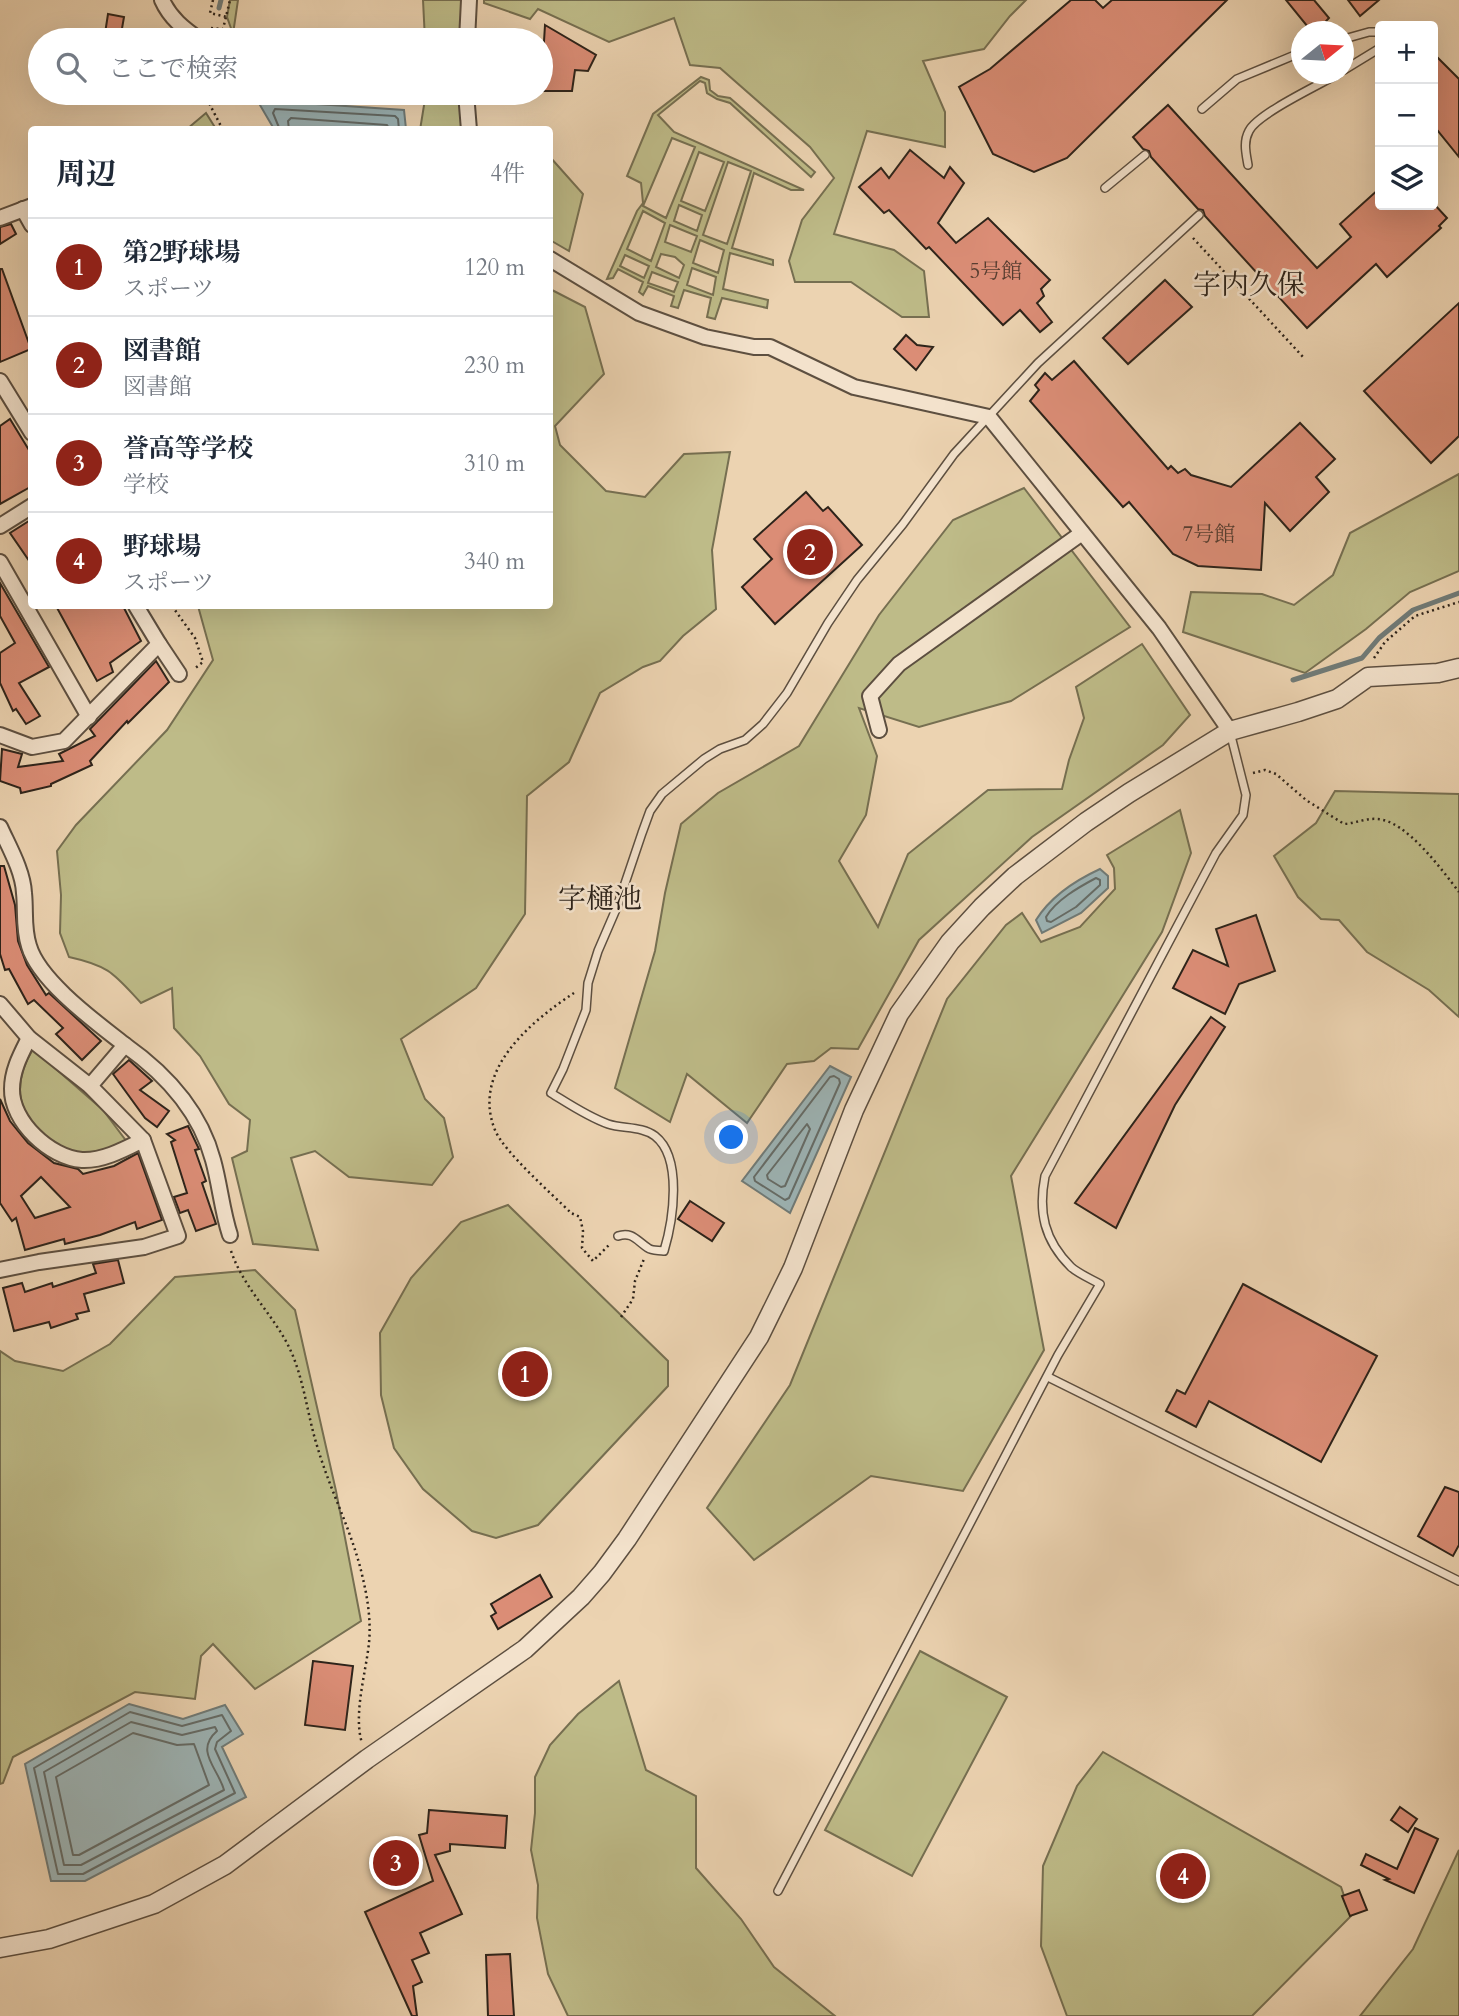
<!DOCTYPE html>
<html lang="ja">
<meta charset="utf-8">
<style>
body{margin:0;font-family:Cardo,"Noto Serif JP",serif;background:#f6f6f7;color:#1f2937}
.controls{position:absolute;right:21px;top:21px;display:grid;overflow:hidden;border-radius:7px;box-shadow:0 7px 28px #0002}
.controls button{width:63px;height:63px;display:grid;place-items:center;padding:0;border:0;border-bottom:2px solid #e0e1e3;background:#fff;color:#1f2937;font:35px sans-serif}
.compass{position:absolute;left:1291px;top:21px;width:63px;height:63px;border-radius:50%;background:#fff;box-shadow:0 7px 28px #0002;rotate:72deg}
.you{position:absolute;left:732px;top:1138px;width:24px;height:24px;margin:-18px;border:5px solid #fff;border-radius:50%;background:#1a73e8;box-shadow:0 0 0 10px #1a73e833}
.badge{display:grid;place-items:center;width:46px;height:46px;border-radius:50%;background:#8f2418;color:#fff;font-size:23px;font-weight:700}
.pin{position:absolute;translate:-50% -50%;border:4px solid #fff;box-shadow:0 2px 7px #0006}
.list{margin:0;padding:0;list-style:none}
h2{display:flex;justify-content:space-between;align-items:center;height:91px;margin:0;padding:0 28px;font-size:30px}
h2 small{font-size:23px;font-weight:400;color:#747a83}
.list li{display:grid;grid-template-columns:46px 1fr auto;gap:21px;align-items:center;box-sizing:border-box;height:98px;padding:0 28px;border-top:2px solid #e0e1e3}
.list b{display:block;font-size:26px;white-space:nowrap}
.list p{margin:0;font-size:23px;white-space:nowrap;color:#747a83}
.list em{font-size:23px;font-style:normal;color:#747a83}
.icon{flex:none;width:38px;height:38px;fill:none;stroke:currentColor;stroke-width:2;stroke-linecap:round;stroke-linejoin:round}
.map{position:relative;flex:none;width:1459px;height:2016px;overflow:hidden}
.search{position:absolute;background:#fff;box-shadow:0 7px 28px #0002;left:28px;top:28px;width:525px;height:77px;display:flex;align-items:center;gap:18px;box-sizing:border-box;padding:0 24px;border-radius:38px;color:#747a83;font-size:26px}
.panel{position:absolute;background:#fff;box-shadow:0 7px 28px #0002;left:28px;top:126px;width:525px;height:483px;border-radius:7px}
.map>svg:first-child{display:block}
.green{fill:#bebb88;stroke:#766f51;stroke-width:2;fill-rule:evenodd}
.water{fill:#9db5b7;stroke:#707b78;stroke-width:2}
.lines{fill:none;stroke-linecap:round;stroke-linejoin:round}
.shore{stroke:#656c68;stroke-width:2}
.stream{stroke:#707b78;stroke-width:5}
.building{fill:#db8d76;stroke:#2d231a;stroke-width:2;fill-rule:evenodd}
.service-casing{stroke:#5d4f40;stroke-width:10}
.minor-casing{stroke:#5d4f40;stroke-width:18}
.tertiary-casing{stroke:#5d4f40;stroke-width:21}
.path{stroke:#2d231a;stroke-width:2.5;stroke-dasharray:2 3.5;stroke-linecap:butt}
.service{stroke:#f3e2cc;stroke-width:7}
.minor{stroke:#f3e2cc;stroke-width:14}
.tertiary{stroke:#f3e2cc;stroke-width:18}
.labels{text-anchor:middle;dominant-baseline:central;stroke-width:5;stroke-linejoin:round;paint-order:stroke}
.number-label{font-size:21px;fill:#583e31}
.quarter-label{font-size:28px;fill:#2d231a;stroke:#f3e2cc}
</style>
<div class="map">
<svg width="1459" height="2016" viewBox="0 0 1459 2016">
<rect width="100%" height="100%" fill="#ecd3b1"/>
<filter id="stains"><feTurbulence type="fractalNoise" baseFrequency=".00286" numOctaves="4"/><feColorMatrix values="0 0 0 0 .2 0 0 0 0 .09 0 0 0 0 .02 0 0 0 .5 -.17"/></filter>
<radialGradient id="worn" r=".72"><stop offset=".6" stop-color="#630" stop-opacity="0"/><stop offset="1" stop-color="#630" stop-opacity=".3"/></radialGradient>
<!-- green -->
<g class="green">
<polygon points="230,0 238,0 233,34 227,17"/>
<polygon points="423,0 469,0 467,40 425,40"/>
<polygon points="484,0 1026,0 1010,16 984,49 923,61 945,112 945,147 867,131 834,234 894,250 924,271 929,317 902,317 851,282 795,282 789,261 802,220 834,178 810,147 720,68 690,65 674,18 609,42 538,9 530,19 484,3"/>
<path d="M701,77L709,80L710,90L718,96L730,98L815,172L811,177L730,103L717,99L707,93L705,83L700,81L658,115L674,132L804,190H791L754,173L732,248L773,260V265L730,253L723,289L768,300L767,308L722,298L715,319L707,317L711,298L684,290L678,308L671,306L674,296L648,286L643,295L639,292L643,282L618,269L613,278L607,279L637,211L643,203L641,183L627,176L653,114ZM672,138L695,147L666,218L643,206ZM699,152L724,162L705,211L681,201ZM728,162L751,171L727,244L703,235ZM679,205L702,215L697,231L674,221ZM643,211L665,223L651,261L627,249ZM670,225L697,236L691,252L665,242ZM700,240L724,250L718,273L693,263ZM661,254L675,257L684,265L679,278L656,267ZM625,255L649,266L644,278L620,266ZM692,268L716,277L713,295L687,285ZM652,272L678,282L674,292L648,283Z"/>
<polygon points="426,93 466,93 469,129 420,130"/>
<polygon points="206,113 216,129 187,129"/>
<polygon points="550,157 583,194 569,251 550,240"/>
<path d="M550,289L585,307L604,374L555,426L560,445L606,491L645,497L684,454L730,452L712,550L716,609L683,636L660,661L643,667L600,693L569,762L527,796L525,914L476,988L401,1039L425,1099L444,1118L453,1157L432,1185L349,1177L315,1151L291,1158L318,1250L253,1244L232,1158L247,1151L250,1120L229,1104L200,1056L174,1028L172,988L141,1003C114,974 110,966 69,957L60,933L61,895L57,851L76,825L167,730L213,660L198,606H550Z"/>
<polygon points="1459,474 1459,571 1410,592 1366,629 1305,673 1183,632 1191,592 1262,594 1294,605 1333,575 1350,533"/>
<polygon points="1024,488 1130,627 1011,701 919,727 859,708 877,756 866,815 839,861 878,927 908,854 988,790 1062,789 1069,760 1084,718 1076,687 1142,644 1190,715 1163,745 1032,837 919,940 858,1049 831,1048 814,1061 787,1064 747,1123 687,1074 670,1122 615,1088 655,951 665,893 681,824 718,793 799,746 879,615 953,520"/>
<polygon points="1335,791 1459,794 1459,1017 1429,990 1367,952 1339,920 1321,919 1298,897 1274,856 1316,823"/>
<polygon points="1180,810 1191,853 1162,932 1011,1176 1044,1350 963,1491 871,1476 754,1560 707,1508 790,1385 947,999 1006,925 1022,913 1041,942 1080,927 1115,889 1114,868 1107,855"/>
<path d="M33,1049L103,1110L127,1142C112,1147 95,1154 79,1153C50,1150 21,1119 20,1090C20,1074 25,1062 33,1049Z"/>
<polygon points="508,1205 668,1361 668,1386 538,1525 496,1538 472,1531 423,1489 394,1448 381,1395 380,1333 411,1278 461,1222"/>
<polygon points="255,1270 295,1310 336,1491 361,1621 255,1689 213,1644 201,1656 195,1699 135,1692 13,1757 3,1783 0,1784 0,1351 15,1361 63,1371 110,1344 175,1277"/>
<polygon points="920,1651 1007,1697 912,1876 825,1830"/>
<polygon points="619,1681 646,1770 696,1796 696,1868 741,1919 774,1967 835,2016 568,2016 548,1974 537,1918 538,1885 531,1850 535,1813 535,1777 550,1745 578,1714"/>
<polygon points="1103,1752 1341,1887 1351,1916 1252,2016 1067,2016 1041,1946 1043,1866 1077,1786"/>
<polygon points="1459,1850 1459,2016 1360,2016 1413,1949"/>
</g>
<!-- water -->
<g class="water">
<polygon points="257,100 404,110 406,129 274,129"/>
<path d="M1100,869L1108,876V888L1081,913L1042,933L1036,920C1051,896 1074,881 1100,869Z"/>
<polygon points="830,1066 851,1077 790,1213 742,1181"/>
<polygon points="129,1704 183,1719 225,1705 243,1734 222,1747 246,1797 85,1881 51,1881 25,1764"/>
</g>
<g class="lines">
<!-- shore -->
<g class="shore">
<polyline points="280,130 273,113 275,109 395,116 398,119 399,130"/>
<polyline points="289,130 288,121 291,118 387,125 390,130"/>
<path d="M1096,878L1100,880V885L1076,907L1051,922L1047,921L1046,917C1056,900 1079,887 1096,878Z"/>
<polygon points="834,1076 839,1079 840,1083 789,1198 785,1200 755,1181 754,1177 830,1077"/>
<polygon points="807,1124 810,1129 785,1186 781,1187 768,1179 767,1175"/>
<polygon points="130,1712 182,1726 222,1715 231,1731 217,1742 215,1749 235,1793 83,1874 58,1874 34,1768"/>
<path d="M131,1722L182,1735L215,1727L217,1731C194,1751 218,1768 224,1790L81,1865H64L44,1772Z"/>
<polygon points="133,1733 177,1745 194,1744 209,1785 79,1855 73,1855 56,1777"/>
</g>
<!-- stream -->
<g class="stream">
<polyline points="219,8 221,0"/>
<polyline points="1293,680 1362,658 1379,638 1413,610 1459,593"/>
</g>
</g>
<!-- building -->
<g class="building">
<polygon points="1071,0 1095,0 1103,8 1112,0 1227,0 1067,158 1034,172 993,154 959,87 990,69"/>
<polygon points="1286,0 1314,0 1329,18 1316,32 1312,32"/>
<polygon points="1348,0 1379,0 1360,16"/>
<polygon points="108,14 124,17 120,40 104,40"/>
<polygon points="545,25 596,55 588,71 575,70 572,91 541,91"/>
<polygon points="1433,53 1459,79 1459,157 1433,125"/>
<polygon points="1168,105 1317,268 1351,237 1340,224 1380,188 1380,205 1435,205 1447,218 1439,226 1441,228 1387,277 1376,264 1307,328 1205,216 1203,210 1198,209 1151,157 1149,151 1143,149 1133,137"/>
<polygon points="910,150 944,178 950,167 964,183 938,223 956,243 988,218 1050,280 1041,289 1044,296 1037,303 1052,322 1040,332 1020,310 1003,325 929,247 926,249 889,210 884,213 859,187 881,168 889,178"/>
<polygon points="11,224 16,234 0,244 0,227"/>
<polygon points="0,269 2,269 31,349 0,362"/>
<polygon points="1165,280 1192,307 1128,364 1103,338"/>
<polygon points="1459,303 1459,436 1431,463 1364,391"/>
<polygon points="906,335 917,345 933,347 916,370 894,349"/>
<polygon points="1074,361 1168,469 1171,466 1178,473 1185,469 1191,475 1231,487 1300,423 1335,459 1316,477 1329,492 1290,531 1265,503 1261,570 1198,566 1173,554 1129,502 1123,507 1030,401 1039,390 1035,385 1045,373 1052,380"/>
<polygon points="10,419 32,455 32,486 0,504 0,426"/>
<polygon points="806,492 823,511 828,507 862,545 775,624 742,587 772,559 754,539"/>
<polygon points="32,519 32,565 10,533"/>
<polygon points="0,583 49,667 19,683 40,716 26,724 16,709 13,711 0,683 0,653 15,643 0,616"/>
<polygon points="56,606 123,606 141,641 110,663 113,672 97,681"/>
<polygon points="156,661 169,682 128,723 127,721 90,761 92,765 51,784 51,786 21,793 20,788 0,781 2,749 22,754 18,767 63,761 59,754 95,736 90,729"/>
<polygon points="0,866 4,866 15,905 18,941 27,965 46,995 49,993 101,1041 82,1060 56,1034 63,1028 34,1000 28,1004 9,969 5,970 0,954"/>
<polygon points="1256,915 1275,971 1239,984 1225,1014 1173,988 1193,950 1228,966 1216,929"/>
<polygon points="1211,1017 1225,1027 1175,1105 1116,1228 1075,1203"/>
<polygon points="129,1060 152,1081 140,1090 169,1111 157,1127 145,1118 113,1074"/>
<path d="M0,1099L10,1121L18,1131L28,1143L54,1163L78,1169L83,1174L114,1166L138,1153L162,1220L137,1229L135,1222L100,1235L65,1244L64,1239L25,1250L16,1218L12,1221L0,1203ZM41,1177L70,1207L35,1218L21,1196Z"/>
<polygon points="188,1126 199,1149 195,1150 206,1181 202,1183 216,1224 196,1231 188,1210 180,1213 174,1197 187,1193 171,1142 175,1140 167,1134"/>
<polygon points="690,1201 724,1223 712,1241 678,1219"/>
<polygon points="118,1260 124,1283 84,1294 89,1311 76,1314 78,1319 51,1328 49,1322 14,1331 3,1288 22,1283 25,1292 52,1283 53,1287 96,1273 93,1264"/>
<polygon points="1243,1284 1377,1356 1321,1462 1209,1401 1196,1427 1166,1411 1177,1390 1185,1394"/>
<polygon points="1445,1487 1459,1492 1459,1545 1453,1556 1418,1536"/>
<polygon points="540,1575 552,1597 498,1629 491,1616 496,1613 491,1604"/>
<polygon points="313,1661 353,1666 345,1730 305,1725"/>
<polygon points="1400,1807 1417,1819 1408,1832 1391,1820"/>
<polygon points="429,1810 507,1816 505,1848 450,1844 450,1851 435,1855 462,1914 420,1933 429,1953 412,1960 422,1982 413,1986 417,2016 412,2016 365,1912 433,1881 419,1835 427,1833"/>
<polygon points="1415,1828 1438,1839 1414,1893 1385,1880 1389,1879 1361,1865 1366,1854 1397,1869"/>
<polygon points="1359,1890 1367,1910 1350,1916 1342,1896"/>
<polygon points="510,1954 514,2016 488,2016 486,1955"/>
</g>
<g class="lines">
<defs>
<g id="service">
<polyline points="1344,39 1369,32 1380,32"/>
<polyline points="1344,70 1380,48"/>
<polyline points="1202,109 1237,79 1302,52"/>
<path d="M1248,165C1246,153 1243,142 1249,131C1257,114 1319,85 1338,74"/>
<polyline points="1105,188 1145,155"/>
<path d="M618,1236C632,1231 637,1241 648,1248C652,1251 658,1250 664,1251C673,1221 683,1158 655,1136C642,1126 623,1129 608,1124C588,1117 569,1104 551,1093L563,1069L586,1010L588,983L598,951L617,907L642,833L650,811L662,794L704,759L720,749L745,740L763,724L787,693L828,623L857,580L903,524L954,454L1038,363L1199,215"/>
<polyline points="1048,1377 1459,1581"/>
<path d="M778,1891L1058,1355L1100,1284C1091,1279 1079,1274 1071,1267C1044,1240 1038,1212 1045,1176L1216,853L1243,815L1246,795L1230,732"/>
</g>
<g id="minor">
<path d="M162,0C170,18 184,29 200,40"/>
<polyline points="467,40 469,0"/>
<polyline points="466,93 469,130"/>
<polyline points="23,209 32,225"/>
<polyline points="0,218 32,206"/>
<polyline points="550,259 639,313 705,337 754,347 770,347 854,387 989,417 1159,628 1230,731"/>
<polyline points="0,381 32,433"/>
<polyline points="0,526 32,506"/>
<polyline points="0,562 89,717"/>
<polyline points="159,644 179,674"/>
<polyline points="879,730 870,696 899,664 1082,533"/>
<polyline points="0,735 32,747 64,741 159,644 136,606"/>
<path d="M0,827C9,847 23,871 24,893C26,911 23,928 29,946C39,981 97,1023 125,1045L90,1086"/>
<polyline points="0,1004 29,1038 90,1086 143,1140 178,1236 144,1247 39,1262 0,1270"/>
<path d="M29,1038C21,1054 12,1070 12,1089C11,1121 50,1158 82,1160C103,1161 125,1149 143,1140"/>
<path d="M125,1045C166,1074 200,1111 213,1160C220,1185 222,1211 230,1235"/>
</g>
<polyline id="tertiary" points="0,1948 49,1939 154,1904 225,1865 367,1759 525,1649 581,1597 602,1573 627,1539 759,1337 793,1268 854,1110 899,1014 950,942 982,907 1015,876 1086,822 1129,793 1230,731 1298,712 1337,699 1368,677 1438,673 1459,668"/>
</defs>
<!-- service casing -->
<use href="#service" class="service-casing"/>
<!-- minor casing -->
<use href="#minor" class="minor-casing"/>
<!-- tertiary casing -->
<use href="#tertiary" class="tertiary-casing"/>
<!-- path -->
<g class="path">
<polyline points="213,0 210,13 227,17"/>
<polyline points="211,28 223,29 230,0"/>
<polyline points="214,93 210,105 223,130"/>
<polyline points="1193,238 1304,358"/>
<polyline points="172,606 195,638 203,662 194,669"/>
<polyline points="1374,658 1385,642 1415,616 1459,602"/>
<path d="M1253,773L1265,770L1276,774L1306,800L1344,824C1356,823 1366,818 1377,819C1406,820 1442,870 1459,892"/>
<path d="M574,993C530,1022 471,1071 495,1130C504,1152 552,1194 571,1213L580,1217L583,1231L582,1248L593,1261L610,1244"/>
<path d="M231,1251C245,1292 277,1317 293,1356C305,1386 308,1418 318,1449C331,1493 353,1533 363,1579C368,1600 371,1622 369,1643C366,1672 353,1715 362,1743"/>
<polyline points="621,1317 633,1299 635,1281 644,1259"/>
</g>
<!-- service -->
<use href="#service" class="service"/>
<!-- minor -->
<use href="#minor" class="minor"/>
<!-- tertiary -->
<use href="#tertiary" class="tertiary"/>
</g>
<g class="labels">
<!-- number labels -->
<g class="number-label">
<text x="996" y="271">5号館</text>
<text x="1209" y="534">7号館</text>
</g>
<!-- quarter labels -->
<g class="quarter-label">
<text x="1249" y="285">字内久保</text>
<text x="600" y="899">字樋池</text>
</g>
</g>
<rect width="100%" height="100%" filter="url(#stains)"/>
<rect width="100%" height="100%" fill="url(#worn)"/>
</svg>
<div class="controls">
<button>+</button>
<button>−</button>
<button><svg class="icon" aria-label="layers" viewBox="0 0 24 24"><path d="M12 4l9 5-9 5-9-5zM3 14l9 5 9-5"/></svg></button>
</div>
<svg class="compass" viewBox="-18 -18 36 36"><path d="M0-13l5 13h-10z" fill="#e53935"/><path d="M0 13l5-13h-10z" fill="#747a83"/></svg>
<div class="you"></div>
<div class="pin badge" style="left:525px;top:1374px">1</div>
<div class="pin badge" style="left:810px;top:552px">2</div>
<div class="pin badge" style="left:396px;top:1863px">3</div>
<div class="pin badge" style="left:1183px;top:1876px">4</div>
<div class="search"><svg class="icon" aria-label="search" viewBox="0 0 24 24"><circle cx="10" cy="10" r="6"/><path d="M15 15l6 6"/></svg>ここで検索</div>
<section class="panel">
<h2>周辺<small>4件</small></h2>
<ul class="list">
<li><span class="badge">1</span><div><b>第2野球場</b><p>スポーツ</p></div><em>120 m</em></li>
<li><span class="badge">2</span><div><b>図書館</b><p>図書館</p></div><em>230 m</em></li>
<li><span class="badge">3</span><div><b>誉高等学校</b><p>学校</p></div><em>310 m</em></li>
<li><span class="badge">4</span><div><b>野球場</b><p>スポーツ</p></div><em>340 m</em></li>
</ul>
</section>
</div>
